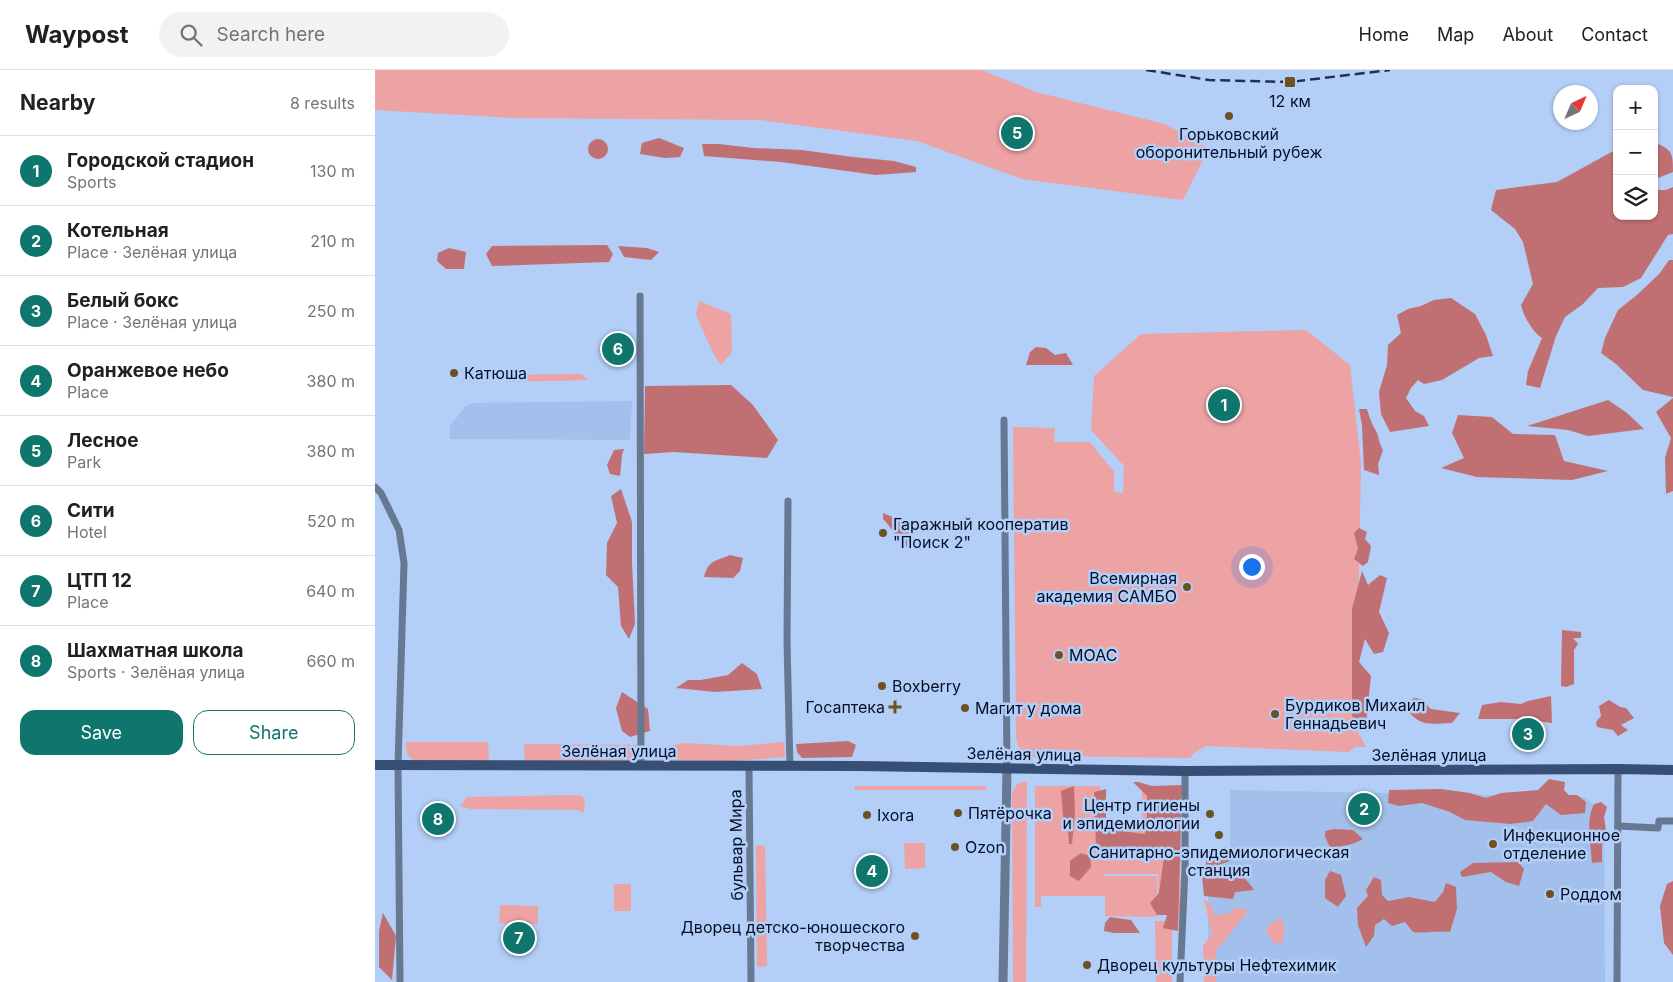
<!DOCTYPE html>
<meta charset="utf-8">
<style>
body{margin:0;font-family:Inter,sans-serif;background:#f2f2f2;color:#202124}
.controls{position:absolute;right:15px;top:15px;display:grid;overflow:hidden;border-radius:10px;box-shadow:0 1px 4px #0004}
.controls button{width:45px;height:45px;display:grid;place-items:center;padding:0;border:0;border-bottom:1px solid #e0e0e0;background:#fff;color:#202124;font:25px sans-serif}
.compass{position:absolute;left:1178px;top:15px;width:45px;height:45px;border-radius:50%;background:#fff;box-shadow:0 1px 4px #0004;rotate:44deg}
.you{position:absolute;left:876px;top:496px;width:18px;height:18px;margin:-12px;border:4px solid #fff;border-radius:50%;background:#1a73e8;box-shadow:0 0 0 8px #1a73e833}
.badge{display:grid;place-items:center;width:32px;height:32px;border-radius:50%;background:#0f766e;color:#fff;font-size:16px;font-weight:700}
.pin{position:absolute;translate:-50% -50%;border:2px solid #fff;box-shadow:0 1px 5px #0006}
.list{margin:0;padding:0;list-style:none}
h2{display:flex;justify-content:space-between;align-items:center;height:65px;margin:0;padding:0 20px;font-size:21px}
h2 small{font-size:16px;font-weight:400;color:#757577}
.list li{display:grid;grid-template-columns:32px 1fr auto;gap:15px;align-items:center;box-sizing:border-box;height:70px;padding:0 20px;border-top:1px solid #e0e0e0}
.list b{display:block;font-size:19px;white-space:nowrap}
.list p{margin:0;font-size:16px;white-space:nowrap;color:#757577}
.list em{font-size:16px;font-style:normal;color:#757577}
.actions{display:flex;gap:10px;padding:15px 20px}
.actions a{flex:1;padding:11px 0;border:1px solid #0f766e;border-radius:15px;text-align:center;font-size:18px;color:#0f766e}
.actions .main{background:#0f766e;color:#fff}
.icon{flex:none;width:28px;height:28px;fill:none;stroke:currentColor;stroke-width:2;stroke-linecap:round;stroke-linejoin:round}
.map{position:relative;flex:none;width:1298px;height:912px;overflow:hidden}
header{display:flex;align-items:center;gap:30px;box-sizing:border-box;height:70px;padding:0 25px;background:#fff;border-bottom:1px solid #e0e0e0}
header strong{font-size:24px}
nav{display:flex;gap:28px;margin-inline-start:auto;font-size:18px}
.search{width:350px;height:45px;background:#f2f2f2;display:flex;align-items:center;gap:12px;box-sizing:border-box;padding:0 18px;border-radius:28px;color:#757577;font-size:19px}
main{display:flex}
aside{flex:1;background:#fff}
.map>svg:first-child{display:block}
.built{fill:#a2c0eb}
.green{fill:#eda2a3}
.forest{fill:#c07072}
.lines{fill:none;stroke-linecap:round;stroke-linejoin:round}
.minor{stroke:#677892;stroke-width:7}
.tertiary{stroke:#677892;stroke-width:9}
.secondary{stroke:#374f74;stroke-width:10}
.rail{stroke:#22324d;stroke-width:2.5;stroke-dasharray:10 5;stroke-linecap:butt}
.poi-dot{fill:#6c5123;stroke:#b3cef7;stroke-width:2}
.labels{text-anchor:middle;dominant-baseline:central;stroke-width:5;stroke-linejoin:round;paint-order:stroke}
.poi-label{font-size:16px;fill:#031028;stroke:#b3cef7;text-anchor:start}
.street-label{font-size:16px;fill:#031028;stroke:#b3cef7}
</style>
<header>
<strong>Waypost</strong>
<div class="search"><svg class="icon" aria-label="search" viewBox="0 0 24 24"><circle cx="10" cy="10" r="6"/><path d="M15 15l6 6"/></svg>Search here</div>
<nav><a>Home</a><a>Map</a><a>About</a><a>Contact</a></nav>
</header>
<main>
<aside>
<h2>Nearby<small>8 results</small></h2>
<ul class="list">
<li><span class="badge">1</span><div><b>Городской стадион</b><p>Sports</p></div><em>130 m</em></li>
<li><span class="badge">2</span><div><b>Котельная</b><p>Place · Зелёная улица</p></div><em>210 m</em></li>
<li><span class="badge">3</span><div><b>Белый бокс</b><p>Place · Зелёная улица</p></div><em>250 m</em></li>
<li><span class="badge">4</span><div><b>Оранжевое небо</b><p>Place</p></div><em>380 m</em></li>
<li><span class="badge">5</span><div><b>Лесное</b><p>Park</p></div><em>380 m</em></li>
<li><span class="badge">6</span><div><b>Сити</b><p>Hotel</p></div><em>520 m</em></li>
<li><span class="badge">7</span><div><b>ЦТП 12</b><p>Place</p></div><em>640 m</em></li>
<li><span class="badge">8</span><div><b>Шахматная школа</b><p>Sports · Зелёная улица</p></div><em>660 m</em></li>
</ul>
<div class="actions"><a class="main">Save</a><a>Share</a></div>
</aside>
<div class="map">
<svg width="1298" height="912" viewBox="0 0 1298 912">
<rect width="100%" height="100%" fill="#b3cef7"/>
<!-- built -->
<g class="built">
<polygon points="257,331 255,370 75,369 75,356 91,336 98,333"/>
<polygon points="855,720 1209,727 1229,742 1230,912 833,912 833,786 855,785"/>
</g>
<!-- green -->
<g class="green">
<polygon points="0,0 607,0 661,22 790,54 834,78 808,130 647,109 542,71 385,50 138,48 0,40"/>
<polygon points="324,231 356,244 357,282 346,295 338,283 321,245"/>
<path d="M931,260L975,295L986,394L981,658L991,677H980L974,682L831,676L819,683L815,688L676,686C658,690 644,688 641,667L638,357L680,358L679,372H715L739,402V422L748,423L749,396L716,360L719,306L766,264Z"/>
<polygon points="207,304 212,310 132,312 133,305"/>
<path d="M31,672H113L114,691H39C31,686 31,680 31,672Z"/>
<polygon points="409,672 410,687 358,691 278,690 287,677 310,673 364,676"/>
<polygon points="149,674 262,675 261,689 256,692 150,691"/>
<polygon points="652,711 651,912 638,912 637,723 642,714"/>
<rect x="480" y="716" width="131" height="4"/>
<polygon points="660,716 725,716 725,755 767,755 767,719 806,718 805,845 783,845 783,804 730,804 730,806 782,806 782,847 730,846 730,826 666,826 666,837 660,837"/>
<polygon points="205,725 210,729 209,743 202,740 96,739 85,736 92,727"/>
<polygon points="529,773 550,773 550,798 530,799"/>
<polygon points="381,775 390,776 392,896 382,897"/>
<rect x="239" y="814" width="17" height="27"/>
<path d="M829,829L836,835L839,845L853,844L862,837L874,841C862,853 854,867 841,880V912H829L828,876L837,864Z"/>
<polygon points="125,835 163,836 163,854 124,853"/>
<polygon points="907,848 909,859 908,873 898,873 891,860 896,853"/>
<polygon points="780,851 797,851 797,912 781,912"/>
</g>
<!-- forest -->
<g class="forest">
<polygon points="284,68 309,78 305,87 290,88 265,84 267,73"/>
<circle cx="223" cy="79" r="10"/>
<path d="M1279,72C1297,80 1298,82 1298,102L1283,108L1279,114Z"/>
<polygon points="327,74 344,74 378,78 427,80 478,87 519,91 541,97 541,102 501,105 406,92 329,86"/>
<path d="M1242,79V146H1279V120H1291L1298,117V164L1293,165L1266,208L1248,217L1223,218L1208,234L1190,247L1181,266L1165,318L1151,315L1153,301L1167,268C1157,261 1149,247 1146,235L1158,214L1148,172L1140,159L1116,140L1121,120L1182,112Z"/>
<polygon points="232,175 238,184 234,192 117,196 111,184 117,176"/>
<polygon points="243,176 272,178 284,182 276,190 249,187"/>
<polygon points="74,178 91,182 89,199 71,199 62,191 63,183"/>
<polygon points="1294,190 1298,190 1298,327 1268,320 1241,294 1226,283 1230,268 1243,240 1262,225 1285,203"/>
<polygon points="1076,228 1100,244 1111,265 1118,286 1104,288 1067,310 1049,314 1043,310 1036,318 1031,328 1040,341 1049,346 1054,356 1015,362 1006,344 1004,322 1012,295 1013,275 1026,263 1022,245 1033,239 1046,236 1059,230"/>
<polygon points="661,277 671,278 680,285 691,283 698,295 651,295 655,282"/>
<polygon points="356,315 378,335 403,370 392,388 299,382 269,384 270,316"/>
<polygon points="1298,328 1298,421 1291,424 1290,388 1296,368 1281,342"/>
<polygon points="1233,330 1252,343 1269,359 1213,366 1193,360 1152,356"/>
<path d="M984,339H992C994,347 997,354 1001,361C1004,366 1004,374 1008,380L1003,394L1004,405L989,400L987,355Z"/>
<polygon points="1083,345 1117,347 1138,364 1180,365 1189,391 1233,401 1197,410 1102,407 1066,398 1089,388 1077,363"/>
<polygon points="249,379 247,385 245,406 235,404 232,395 239,380"/>
<polygon points="246,419 257,452 257,493 260,554 254,569 246,556 243,517 231,505 232,473 242,453 236,426"/>
<path d="M508,443L525,450L547,480C544,479 538,480 535,478C525,475 516,456 508,449Z"/>
<polygon points="984,458 992,462 990,469 996,476 993,492 988,496 979,489 983,479 979,463"/>
<path d="M355,485L368,488L365,501L358,508L329,507C334,489 340,492 355,485Z"/>
<polygon points="987,501 993,515 1005,505 1012,508 1004,542 1014,563 1008,582 999,584 990,569 984,592 996,606 991,654 980,655 977,645 977,539"/>
<polygon points="1187,560 1206,562 1206,568 1198,568 1203,574 1199,580 1199,614 1191,617 1186,616"/>
<polygon points="367,593 382,604 387,619 340,622 301,618 313,610 326,610 353,605"/>
<polygon points="247,622 273,639 275,661 255,667 247,661 241,638"/>
<polygon points="1176,626 1177,653 1147,649 1103,649 1107,635 1126,632 1146,634 1153,631"/>
<path d="M1039,628L1046,629L1056,639L1085,643L1077,653C1052,654 1045,657 1029,636Z"/>
<polygon points="1234,630 1245,637 1251,638 1259,648 1246,655 1253,660 1243,666 1238,660 1222,657 1221,652 1226,646 1224,636"/>
<polygon points="473,671 481,675 477,687 427,688 422,682 421,674"/>
<polygon points="1174,709 1190,712 1189,720 1194,725 1202,725 1211,732 1210,743 1186,745 1171,734 1158,751 1135,754 1090,750 1075,742 1047,733 1024,736 1013,733 1014,720 1066,719 1095,723 1111,728 1126,723 1163,720"/>
<polygon points="758,712 763,712 777,716 807,715 803,861 788,858 792,845 782,845 775,833 784,823 789,787 777,778 771,782 762,780 752,781 747,788 739,776 726,782 721,777 719,722 731,719 731,759 770,764 772,745 772,726"/>
<polygon points="699,716 700,742 697,774 694,774 693,761 688,746 686,721"/>
<path d="M1226,732L1232,737L1229,747L1232,767L1227,773V792L1217,793C1216,773 1210,752 1219,734Z"/>
<path d="M959,759L978,760L988,769C977,775 967,777 955,777L950,767V761Z"/>
<polygon points="706,783 715,786 716,797 704,811 695,806 695,791"/>
<path d="M842,783L860,789L841,796C860,802 868,803 879,820L860,822L858,829L829,826L827,806L831,801V786Z"/>
<polygon points="1143,792 1149,799 1144,816 1131,812 1116,802 1087,807 1085,802 1098,793"/>
<polygon points="955,801 966,805 971,826 963,837 950,828 950,810"/>
<path d="M999,807L1006,810L1007,825L1013,831L1034,827L1060,832L1068,822L1071,813L1081,817L1082,839L1075,862C1062,860 1051,864 1038,862L1030,852L1017,856L1009,849L1000,855L999,866L991,877L983,855L982,838L993,826L991,820Z"/>
<polygon points="1298,811 1298,885 1289,873 1285,836 1292,814"/>
<polygon points="8,843 21,866 17,910 4,897 4,861"/>
<polygon points="735,847 756,850 765,863 739,863 729,861 730,853"/>
</g>
<g class="lines">
<!-- minor -->
<g class="minor">
<polyline points="265,226 266,696"/>
<polyline points="629,350 632,699"/>
<polyline points="0,417 6,423 24,460 29,493 23,696 25,912"/>
<polyline points="413,431 412,572 415,697"/>
<polyline points="374,697 376,912"/>
<polyline points="1243,756 1283,758 1284,751 1298,751"/>
<polyline points="805,912 810,798 810,701"/>
<polyline points="1242,912 1243,699"/>
</g>
<!-- tertiary -->
<polyline class="tertiary" points="628,912 632,699"/>
<!-- secondary -->
<polyline class="secondary" points="0,695 485,696 810,701 1243,699 1298,700"/>
<!-- rail -->
<polyline class="rail" points="771,0 834,10 915,12 1015,0"/>
</g>
<!-- markers -->
<g class="poi-dot">
<rect x="909" y="6" width="12" height="12" rx="2.5"/>
<circle cx="854" cy="46" r="5"/>
<circle cx="79" cy="303" r="5"/>
<circle cx="508" cy="463" r="5"/>
<circle cx="812" cy="517" r="5"/>
<circle cx="684" cy="585" r="5"/>
<circle cx="507" cy="616" r="5"/>
<path d="M517.5 629.5h5v5h5v5h-5v5h-5v-5h-5v-5h5z"/>
<circle cx="590" cy="638" r="5"/>
<circle cx="900" cy="644" r="5"/>
<circle cx="583" cy="743" r="5"/>
<circle cx="835" cy="744" r="5"/>
<circle cx="492" cy="745" r="5"/>
<circle cx="844" cy="765" r="5"/>
<circle cx="1118" cy="774" r="5"/>
<circle cx="580" cy="777" r="5"/>
<circle cx="1175" cy="824" r="5"/>
<circle cx="540" cy="866" r="5"/>
<circle cx="712" cy="895" r="5"/>
</g>
<g class="labels">
<!-- poi labels -->
<g class="poi-label">
<text x="915" y="31" text-anchor="middle">12 км</text>
<text x="854" y="64" text-anchor="middle">Горьковский<tspan x="854" dy="18">оборонительный рубеж</tspan></text>
<text x="89" y="303">Катюша</text>
<text x="518" y="454">Гаражный кооператив<tspan x="518" dy="18">"Поиск 2"</tspan></text>
<text x="802" y="508" text-anchor="end">Всемирная<tspan x="802" dy="18">академия САМБО</tspan></text>
<text x="694" y="585">МОАС</text>
<text x="517" y="616">Boxberry</text>
<text x="910" y="635">Бурдиков Михаил<tspan x="910" dy="18">Геннадьевич</tspan></text>
<text x="510" y="637" text-anchor="end">Госаптека</text>
<text x="600" y="638">Магит у дома</text>
<text x="825" y="735" text-anchor="end">Центр гигиены<tspan x="825" dy="18">и эпидемиологии</tspan></text>
<text x="593" y="743">Пятёрочка</text>
<text x="502" y="745">Ixora</text>
<text x="1128" y="765">Инфекционное<tspan x="1128" dy="18">отделение</tspan></text>
<text x="590" y="777">Ozon</text>
<text x="844" y="782" text-anchor="middle">Санитарно-эпидемиологическая<tspan x="844" dy="18">станция</tspan></text>
<text x="1185" y="824">Роддом</text>
<text x="530" y="857" text-anchor="end">Дворец детско-юношеского<tspan x="530" dy="18">творчества</tspan></text>
<text x="722" y="895">Дворец культуры Нефтехимик</text>
</g>
<!-- street labels -->
<g class="street-label">
<text x="244" y="681">Зелёная улица</text>
<text transform="translate(649 684) rotate(1)">Зелёная улица</text>
<text x="1054" y="685">Зелёная улица</text>
<text transform="translate(361 775) rotate(-91)">бульвар Мира</text>
</g>
</g>
</svg>
<div class="controls">
<button>+</button>
<button>−</button>
<button><svg class="icon" aria-label="layers" viewBox="0 0 24 24"><path d="M12 4l9 5-9 5-9-5zM3 14l9 5 9-5"/></svg></button>
</div>
<svg class="compass" viewBox="-18 -18 36 36"><path d="M0-13l5 13h-10z" fill="#e53935"/><path d="M0 13l5-13h-10z" fill="#757577"/></svg>
<div class="you"></div>
<div class="pin badge" style="left:849px;top:335px">1</div>
<div class="pin badge" style="left:989px;top:739px">2</div>
<div class="pin badge" style="left:1153px;top:664px">3</div>
<div class="pin badge" style="left:497px;top:801px">4</div>
<div class="pin badge" style="left:642px;top:63px">5</div>
<div class="pin badge" style="left:243px;top:279px">6</div>
<div class="pin badge" style="left:144px;top:868px">7</div>
<div class="pin badge" style="left:63px;top:749px">8</div>
</div>
</main>
